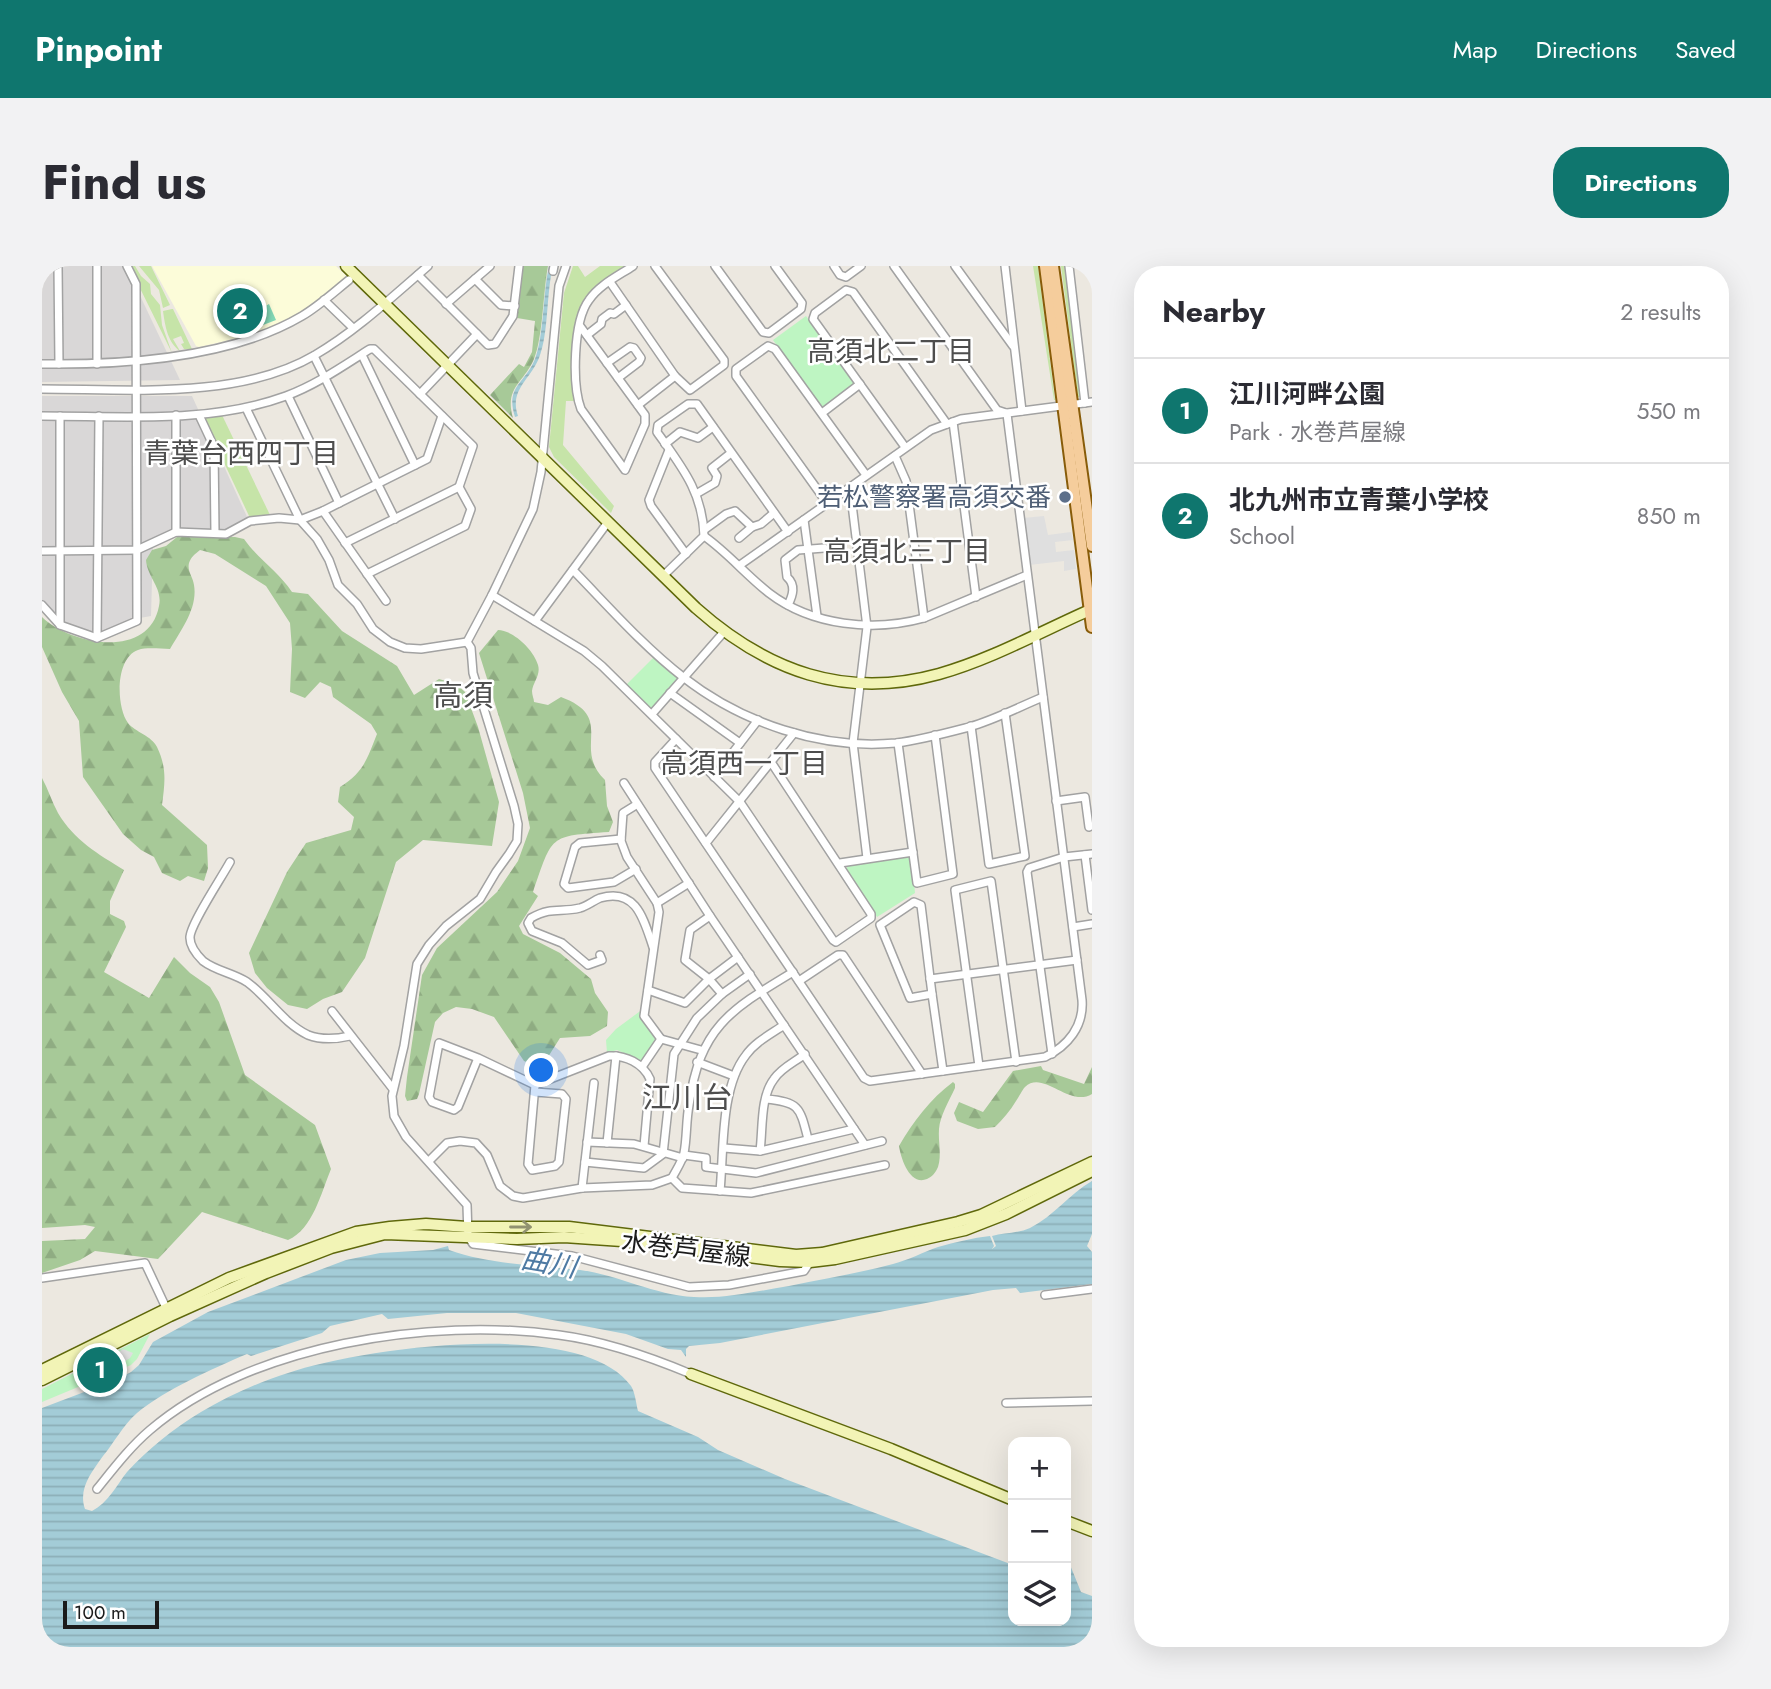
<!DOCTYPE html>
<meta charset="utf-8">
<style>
body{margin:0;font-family:Jost,"Noto Sans JP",sans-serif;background:#f2f2f3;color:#2b2b33}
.controls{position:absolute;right:21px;bottom:21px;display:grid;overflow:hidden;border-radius:14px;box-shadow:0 7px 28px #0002}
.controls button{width:63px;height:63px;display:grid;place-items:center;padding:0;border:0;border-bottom:2px solid #e1e1e2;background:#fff;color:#2b2b33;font:35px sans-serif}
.scale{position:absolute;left:21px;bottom:18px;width:96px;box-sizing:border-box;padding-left:7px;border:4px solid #1b1b1b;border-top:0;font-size:19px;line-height:24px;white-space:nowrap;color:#1b1b1b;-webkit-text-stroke:5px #fff;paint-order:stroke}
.you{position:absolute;left:500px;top:805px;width:24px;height:24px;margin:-18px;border:5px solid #fff;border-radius:50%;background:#1a73e8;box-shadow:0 0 0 10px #1a73e833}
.badge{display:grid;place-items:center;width:46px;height:46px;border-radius:50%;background:#0f766e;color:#fff;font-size:23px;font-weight:700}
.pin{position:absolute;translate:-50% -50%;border:4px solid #fff;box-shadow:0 2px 7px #0006}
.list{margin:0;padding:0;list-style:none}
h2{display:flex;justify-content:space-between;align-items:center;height:91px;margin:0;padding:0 28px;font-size:30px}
h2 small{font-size:23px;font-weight:400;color:#7c7c81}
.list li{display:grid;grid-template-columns:46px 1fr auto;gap:21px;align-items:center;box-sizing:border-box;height:105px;padding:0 28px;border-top:2px solid #e1e1e2}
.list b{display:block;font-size:26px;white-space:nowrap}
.list p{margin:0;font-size:23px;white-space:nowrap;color:#7c7c81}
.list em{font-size:23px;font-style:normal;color:#7c7c81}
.icon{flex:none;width:38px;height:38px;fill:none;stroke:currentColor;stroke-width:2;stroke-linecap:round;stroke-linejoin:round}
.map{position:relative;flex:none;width:1050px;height:1381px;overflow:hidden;border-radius:28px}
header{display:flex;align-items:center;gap:42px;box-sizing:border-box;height:98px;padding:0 35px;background:#0f766e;color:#fff}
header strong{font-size:33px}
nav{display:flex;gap:38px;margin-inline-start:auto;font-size:24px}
.intro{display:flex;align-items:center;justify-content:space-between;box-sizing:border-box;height:168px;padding:0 42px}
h1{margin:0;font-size:49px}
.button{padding:18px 32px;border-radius:28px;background:#0f766e;color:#fff;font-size:24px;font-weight:700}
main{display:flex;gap:42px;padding:0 42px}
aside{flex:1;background:#fff;border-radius:28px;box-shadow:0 7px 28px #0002}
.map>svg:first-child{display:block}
.residential{fill:#d9d7d7}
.education{fill:#fcfcd9}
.grass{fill:#c6e4a8}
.forest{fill:url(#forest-firs)}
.park{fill:#bef5c2}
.pitch{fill:#82d7b5}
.parking{fill:#dfdfdf}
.water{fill:url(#water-rules)}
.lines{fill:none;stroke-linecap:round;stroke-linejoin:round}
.street-casing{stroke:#a2a2a2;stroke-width:10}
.secondary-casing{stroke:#5f680b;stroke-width:13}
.primary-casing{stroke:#885c09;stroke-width:14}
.street{stroke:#fff;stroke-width:7}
.secondary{stroke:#f2f4b6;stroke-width:10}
.primary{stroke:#f5cd9c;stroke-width:10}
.oneway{stroke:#919270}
.service-dot{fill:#5c6f8a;stroke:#fff;stroke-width:2.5}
.labels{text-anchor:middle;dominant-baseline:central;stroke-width:5;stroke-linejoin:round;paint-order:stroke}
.service-label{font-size:26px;fill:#4e5e75;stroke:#fff;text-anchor:end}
.street-label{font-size:26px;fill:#1b1b1b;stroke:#fff}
.neighbourhood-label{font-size:28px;fill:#4e4e4e;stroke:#fff}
.water-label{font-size:28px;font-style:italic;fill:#4e7aa3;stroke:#fff}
.quarter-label{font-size:30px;fill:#4e4e4e;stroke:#fff}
</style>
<header>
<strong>Pinpoint</strong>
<nav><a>Map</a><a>Directions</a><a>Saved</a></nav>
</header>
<div class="intro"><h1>Find us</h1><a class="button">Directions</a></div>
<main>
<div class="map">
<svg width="1050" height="1381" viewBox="0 0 1050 1381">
<defs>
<pattern id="forest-firs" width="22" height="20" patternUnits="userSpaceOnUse" patternTransform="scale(1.75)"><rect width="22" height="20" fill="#a7c998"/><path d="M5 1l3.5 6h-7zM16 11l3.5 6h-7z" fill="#8fac82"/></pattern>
<pattern id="water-rules" width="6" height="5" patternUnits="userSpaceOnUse" patternTransform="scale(1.75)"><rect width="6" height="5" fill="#a3ccd7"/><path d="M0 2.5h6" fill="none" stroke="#8cafb8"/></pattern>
</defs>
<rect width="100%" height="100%" fill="#ece8e0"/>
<!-- residential -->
<g class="residential">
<polygon points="0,0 84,0 138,114 0,116"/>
<polygon points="0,130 150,130 206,253 184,265 138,263 111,280 109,350 92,353 54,369 11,357 0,344"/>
</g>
<!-- education -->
<polygon class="education" points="110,0 294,0 304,10 303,15 276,36 248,53 214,68 157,81 154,80"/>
<!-- grass -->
<g class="grass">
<polygon points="87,0 93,0 99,10 108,18 109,28 118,39 120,59 130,87"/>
<polygon points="97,0 109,0 128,39 121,42 117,24"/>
<path d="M531,0H536L543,11L558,0H585C572,9 554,18 545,31C526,56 531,105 533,135H524L521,179L572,240L569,247L512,191L507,181L522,27Z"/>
<polygon points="991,0 996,0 1013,134 1012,134"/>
<polygon points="1019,0 1025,0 1040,131 1036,131"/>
<path d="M130,43H131L150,83H142L139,78L142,77L139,70L131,73L138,85C126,77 123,60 121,45Z"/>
<polygon points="180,149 228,249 208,252 162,154 164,150"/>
</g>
<!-- forest -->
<g class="forest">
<path d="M480,0H506C501,26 501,71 492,93C482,117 462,121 471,152L448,129L477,98L482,101L490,86L493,55L475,52Z"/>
<path d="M135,271H193L202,273C216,293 236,305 250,326L266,328L300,365L355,400L372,429L397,413L414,418L423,426L436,461L457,536L450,580L381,574L354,596L323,692L300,726L281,733L265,743L246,739L225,722L213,707L207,687L245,606L264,577L309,564L312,551L296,536L298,521C322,506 325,493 335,468L329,458L291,431L289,421L278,416L263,432L248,426L250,383L248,357L224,320L173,288L158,284C153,288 149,291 147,297C145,305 151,311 152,319C156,342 139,364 128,383C118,383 105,381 96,384C73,392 74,441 86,457C93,466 110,470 115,481C125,502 123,516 120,539L165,579L166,602L162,615L146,610L138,615L120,607L112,591L99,584L81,568L41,511L37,455L20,426L0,381V351C29,379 107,394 117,340C121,322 105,311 104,294L110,284L124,280Z"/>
<path d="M456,364C471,364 492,384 496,399C499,409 491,416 490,425C490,429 492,433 492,436L506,439L519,431C575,452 529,481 563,514L565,540L571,556L567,566C506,570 511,569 491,626L496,630L477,660L481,668L518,687L549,713L553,727L566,746L565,760L548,770L518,772L499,802L482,795L452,751L430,743L414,741L401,747L393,756L377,828L375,833L365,835L363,830L365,811L380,709L395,682L455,626L476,595L488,562L481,527L437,387Z"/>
<path d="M0,512C6,523 10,536 16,547C32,574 56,588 82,604L68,635V648L82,655L84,661L62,706L107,732L132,691L148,707L168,721L177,736L203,809L273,859L289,903C279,927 271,963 246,974L160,946L116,993L53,985L38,994L0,1007V975L43,973L53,961L43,959L0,962Z"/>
<path d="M999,800L1001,804L1042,818L1050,801V828C1027,842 1001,803 983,821C980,824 977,831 974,835C968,845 961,853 953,861L936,863L915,855L912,847L917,836L941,846L971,805Z"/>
<path d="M911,816L913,818V822C907,835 898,850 897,863C896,876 900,889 896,901C894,906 890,911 885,913C868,920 859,893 857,880C871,856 888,833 911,816Z"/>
</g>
<!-- park -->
<g class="park">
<polygon points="764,50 813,116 812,120 783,142 779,141 731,74"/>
<polygon points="612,391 635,412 635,415 611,442 607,442 584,419"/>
<polygon points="866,591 870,593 873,627 835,651 804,604 806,599"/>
<polygon points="601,743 600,751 614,773 600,795 575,784 565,787 564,774 574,763"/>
<polygon points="108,1068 95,1093 89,1099 0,1136 0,1123"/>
</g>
<!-- pitch -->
<polygon class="pitch" points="210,35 219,39 220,42 227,38 234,54 200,67 195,56 202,53 200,48 204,38 208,39"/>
<!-- parking -->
<g class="parking">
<polygon points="1002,250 1006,269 1029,266 1031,274 1013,276 1014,286 1032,284 1034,303 1022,305 1022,295 987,299 981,252"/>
<polygon points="81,1083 91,1087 88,1092 74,1101 61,1104 60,1093 71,1090"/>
</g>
<!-- water -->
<g class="water">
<path d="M507,0H511C504,28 507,67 497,92C488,114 467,124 476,150L473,151C463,120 483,118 493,93C502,70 501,26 507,0Z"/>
<path d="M1050,915V968L1045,980L1050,986V1018L978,1027L974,1022L951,1024L678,1077L647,1080L644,1083V1091L639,1084L626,1083L584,1068L474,1047H405L346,1053L340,1048L288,1060L280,1067L209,1090L205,1088C170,1103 124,1123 95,1147C81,1159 72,1177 61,1190C49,1207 36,1223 43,1243L50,1245C66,1237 74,1220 85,1206C106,1183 132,1162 159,1146C186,1130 217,1116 246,1107C318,1083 539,1050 589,1120C593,1126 594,1137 596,1145L656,1171L676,1184L743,1213L971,1299V1355H1024V1289L1039,1326L1050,1330V1381H0V1142L74,1114L89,1106L97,1099L111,1076L166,1046L304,994L338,987L391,984L406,980L407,984C450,999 494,999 538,1004C577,1009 612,1029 652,1031C684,1033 715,1025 747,1020C781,1013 817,1007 851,998C867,994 881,986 896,981C913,976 931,972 948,970L952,980L950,983L954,980L950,970C962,967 977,967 988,962C1012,950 1027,928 1050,915Z"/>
</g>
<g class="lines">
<defs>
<g id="street">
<polyline points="16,0 17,98"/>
<polyline points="55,0 55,98"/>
<polyline points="673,0 721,66 727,67 759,43 760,37 733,0"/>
<polyline points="792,0 798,9 804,11 819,0"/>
<polyline points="852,0 955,144 964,147"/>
<polyline points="913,0 971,80"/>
<polyline points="963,0 980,145"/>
<polyline points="1027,0 1043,137"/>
<polyline points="511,5 512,0"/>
<polyline points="376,9 446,79 453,78 471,50 477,0"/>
<polyline points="433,13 459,39 473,40"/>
<polyline points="568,16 633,110 648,124 682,99 682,94 613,0"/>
<polyline points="282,34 311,62"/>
<polyline points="404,38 448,0"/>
<path d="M538,60L603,149V158L583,204L539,143C530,119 531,55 547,34C557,19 576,10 591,0"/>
<polyline points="545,69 559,58 560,53 568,47 572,48 584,39"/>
<polyline points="320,89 373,199"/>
<polyline points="272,90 353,253"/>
<polyline points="565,97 588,81 592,82 599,92 597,96 576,112"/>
<path d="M0,98C81,99 189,92 260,50C277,40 292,26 307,14"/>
<path d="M0,123C85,123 197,134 273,89C314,65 350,31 386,0"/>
<polyline points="378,128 435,68"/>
<polyline points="246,130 297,237"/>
<polyline points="596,139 633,110"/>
<polyline points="204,142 258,254 275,273 287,294 296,319 315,338 331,363 348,376 363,382 379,383 425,376"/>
<polyline points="780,147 818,118"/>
<polyline points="134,149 134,266"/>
<polyline points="157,149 172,181 173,267"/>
<path d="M0,150C81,150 167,158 244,130C274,119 301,100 328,83H332L431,180L417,221L429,243L423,260L325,308"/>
<polyline points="18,150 18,359"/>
<polyline points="911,156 934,331"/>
<polyline points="623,178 638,166 656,172 671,161"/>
<polyline points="863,181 771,53 773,47 804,24 811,26 905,158"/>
<polyline points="627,184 607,234 609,240 644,288"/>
<polyline points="853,190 864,215 882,352"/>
<polyline points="808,222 825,361 811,477 825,592"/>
<polyline points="654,228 673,217 675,210 670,202 689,187"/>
<polyline points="785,237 694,110 694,103 726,80 733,83 824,209"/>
<polyline points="281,245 344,335"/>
<polyline points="762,254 775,350"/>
<polyline points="662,264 684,248 693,245 710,261 719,258 732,247"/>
<path d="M662,270C686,287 704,309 727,327C770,360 832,366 882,352L985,309"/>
<polyline points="697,272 710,261"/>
<polyline points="303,277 417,221"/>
<polyline points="0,285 95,284 134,266 184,268 208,255 237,252 258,254 281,245 385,193 400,150"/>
<polyline points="698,299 889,164 919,153 1050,136"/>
<path d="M531,304C566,340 601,380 641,411C700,457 779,484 854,477C878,474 904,467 927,461C952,454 977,441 1001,431"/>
<path d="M621,310L662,270C661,226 639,200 615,166L616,159L646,138H655L746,266"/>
<polyline points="450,329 542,385 560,400 698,536 791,674 794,676 829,652 829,648 729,496"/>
<polyline points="0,339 18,359 55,372 95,355 94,18 85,0"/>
<path d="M746,339C751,329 754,319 745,311L743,294L756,284L782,282"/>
<polyline points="493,355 566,256"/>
<polyline points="55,372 57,150"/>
<polyline points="425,376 429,382 431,407 472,540 476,558 475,575 467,588 454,606 438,633 404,660 387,679 375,698 362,780 350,830 352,850 364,871 425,939 426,970 431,978 530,990 647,1021 687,1019 762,1005 768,996"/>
<polyline points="425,376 450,329 491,243 499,206 517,20 524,0"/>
<polyline points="628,427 698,477"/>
<polyline points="610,448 681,367"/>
<polyline points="929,460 947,598 983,590 963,447"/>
<path d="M634,473L613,496V502L822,812L828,815L1003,791C1026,780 1042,760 1040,734L965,148"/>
<polyline points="856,477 875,617 911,608 893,469"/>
<polyline points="672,511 716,454"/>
<polyline points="582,517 668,650 823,879"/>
<polyline points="1014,535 1043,531 1047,561"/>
<polyline points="594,539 581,547 579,575 585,591 615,637 617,646 602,750 619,773 659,784"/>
<polyline points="579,573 538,577 533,581 522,618 526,622 572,616 594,603"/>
<polyline points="664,577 752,467"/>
<polyline points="1043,589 1050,644"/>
<path d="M188,596C180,611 147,660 148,672C148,681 155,689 161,695C174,705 191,707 205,716C227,732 241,757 266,769C279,774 295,773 308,770"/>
<polyline points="798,597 871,586"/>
<polygon points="872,636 879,639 890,728 868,732 838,659"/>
<polyline points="615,637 647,617"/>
<polyline points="668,650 648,664 643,694 667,713 680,728"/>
<polyline points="1031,661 1050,658"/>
<path d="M558,689L560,694L546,699L520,677L490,665L486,657L489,652C511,640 518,647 538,642C545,640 551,635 558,632C595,621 602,655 611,681"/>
<polyline points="888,713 1035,694"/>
<polyline points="757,715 796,689 801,689 880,808"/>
<polyline points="606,724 643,737 667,713 696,691"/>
<polyline points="890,728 901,805"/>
<polyline points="290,745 351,823"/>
<polyline points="1010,788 985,606 987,602 1022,591 1050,588"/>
<path d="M436,792L416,841L412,844L390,836L387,831L397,777L436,792L493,819L567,790C583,789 601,797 608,813L602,880"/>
<polyline points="655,796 692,810"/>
<polyline points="937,800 913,624 949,615 974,796"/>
<polyline points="600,801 619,773"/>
<polyline points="493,826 520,828 524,833 517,896 513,900 490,904 486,898 493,819"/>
<path d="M724,833C758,836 758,842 766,873"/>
<polyline points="545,876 592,878 641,892"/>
<polyline points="565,877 574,790"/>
<polyline points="682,882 718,885 812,863"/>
<path d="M718,885C721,863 718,831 732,813C739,802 753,796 763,788"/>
<polyline points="642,889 664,892 664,901 714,907 840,875"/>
<path d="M387,895L405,877L418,875L434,877L445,889L458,920L471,930L481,932L540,922L610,919L630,912C634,904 640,896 642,887C645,872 644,855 647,839C658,761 688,744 751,706"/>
<polyline points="543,896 602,902 621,888 632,788 655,752 680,728 708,708"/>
<polyline points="630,912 640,922 709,927 843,899"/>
<polyline points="540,922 552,817"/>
<path d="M678,925C682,885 678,822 704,789C713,776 729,768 742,759"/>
<polyline points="0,1012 103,997 126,1046"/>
<polyline points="1003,1029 1050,1023"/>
<polyline points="964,1137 1050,1135"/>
<path d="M55,1223C72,1202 88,1181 108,1164C208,1078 390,1051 517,1069C563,1075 606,1090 649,1108"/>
</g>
<g id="secondary">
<path d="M304,0L654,342C725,405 803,434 897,408C950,393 1000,365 1050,343"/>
<polyline points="0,1104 187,1012 314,966 348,961 384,958 425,961 527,961 754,989 780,987 916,956 939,949 1050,896"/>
<polyline points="649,1108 849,1183 971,1234"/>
<polyline points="0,1114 128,1050 224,1007 289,982 343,968 475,973 522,971 580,975 738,995 768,996 793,993 923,964 964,948 1050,905"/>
<polyline points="1024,1255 1050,1265"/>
</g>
<g id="primary">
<polyline points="1003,0 1050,361"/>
<polyline points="1011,0 1050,280"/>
</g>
</defs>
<!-- street casing -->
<use href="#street" class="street-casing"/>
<!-- secondary casing -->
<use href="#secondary" class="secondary-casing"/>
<!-- primary casing -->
<use href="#primary" class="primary-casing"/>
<!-- street -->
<use href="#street" class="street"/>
<!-- secondary -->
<use href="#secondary" class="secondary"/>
<!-- primary -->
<use href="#primary" class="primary"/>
</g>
<!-- one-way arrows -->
<defs><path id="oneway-shaft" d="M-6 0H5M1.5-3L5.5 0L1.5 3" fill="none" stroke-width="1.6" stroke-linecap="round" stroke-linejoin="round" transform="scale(1.75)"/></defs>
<use class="oneway" href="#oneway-shaft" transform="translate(479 961)"/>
<!-- markers -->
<circle class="service-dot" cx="1023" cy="231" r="7"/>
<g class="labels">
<!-- service labels -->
<g class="service-label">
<text x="1009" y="231">若松警察署高須交番</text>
</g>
<!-- street labels -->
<g class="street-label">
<text transform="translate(644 983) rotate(7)">水巻芦屋線</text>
</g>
<!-- neighbourhood labels -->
<g class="neighbourhood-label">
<text x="849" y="85">高須北二丁目</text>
<text x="199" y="187">青葉台西四丁目</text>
<text x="865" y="285">高須北三丁目</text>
<text x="702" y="497">高須西一丁目</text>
</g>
<!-- water labels -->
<g class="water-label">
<text transform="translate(507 997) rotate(10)">曲川</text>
</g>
<!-- quarter labels -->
<g class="quarter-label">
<text x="421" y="429">高須</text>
<text x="645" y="831">江川台</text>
</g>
</g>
</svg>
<div class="controls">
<button>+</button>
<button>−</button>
<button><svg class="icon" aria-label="layers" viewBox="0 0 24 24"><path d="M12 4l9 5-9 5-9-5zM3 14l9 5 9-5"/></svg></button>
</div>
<div class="scale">100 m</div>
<div class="you"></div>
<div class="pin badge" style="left:58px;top:1104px">1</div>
<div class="pin badge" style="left:198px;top:45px">2</div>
</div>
<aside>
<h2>Nearby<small>2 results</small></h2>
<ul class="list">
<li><span class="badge">1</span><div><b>江川河畔公園</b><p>Park · 水巻芦屋線</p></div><em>550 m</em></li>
<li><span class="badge">2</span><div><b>北九州市立青葉小学校</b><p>School</p></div><em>850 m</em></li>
</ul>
</aside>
</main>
